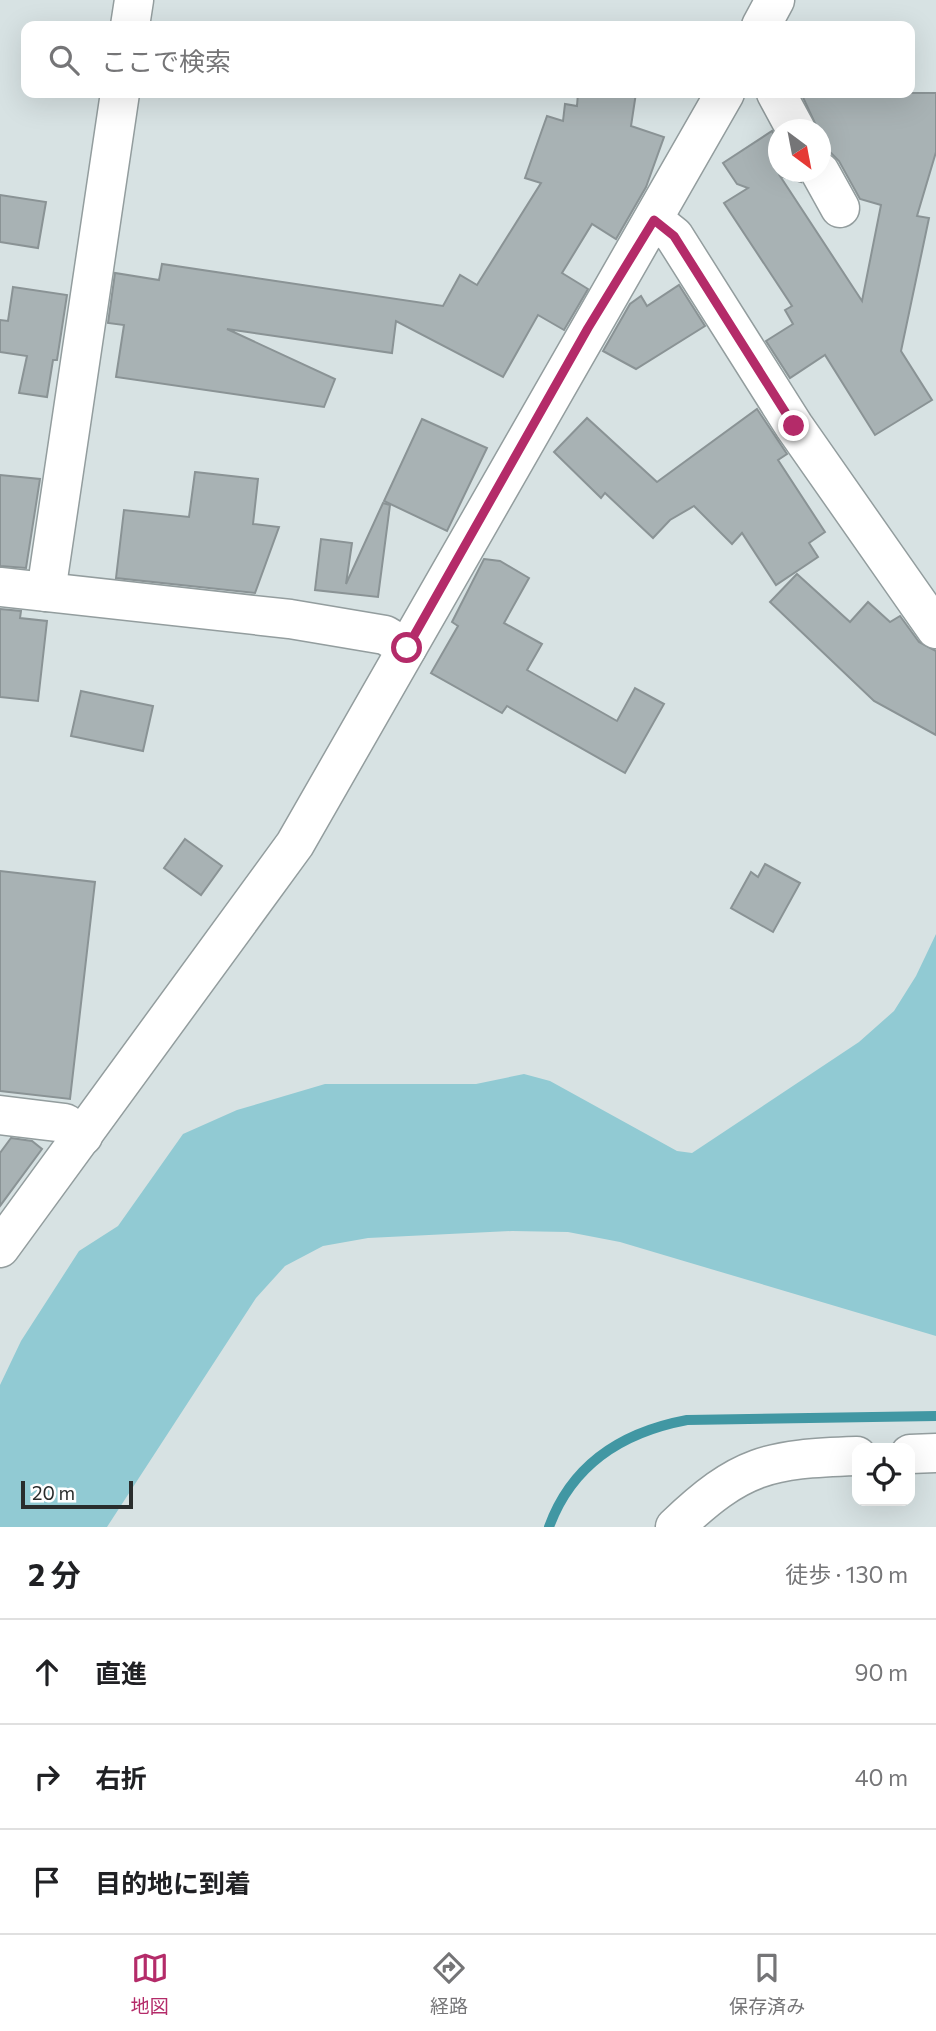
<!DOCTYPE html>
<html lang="ja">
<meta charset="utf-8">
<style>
body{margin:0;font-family:Commissioner,"Noto Sans JP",sans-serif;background:#f6f6f6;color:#202124}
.controls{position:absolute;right:21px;bottom:21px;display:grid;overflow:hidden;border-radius:14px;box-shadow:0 7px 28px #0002}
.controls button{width:63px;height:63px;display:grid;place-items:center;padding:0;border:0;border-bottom:2px solid #e0e0e0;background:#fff;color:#202124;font:35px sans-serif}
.compass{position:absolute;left:768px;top:119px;width:63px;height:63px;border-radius:50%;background:#fff;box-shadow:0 7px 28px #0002;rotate:148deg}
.scale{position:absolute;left:21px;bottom:18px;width:112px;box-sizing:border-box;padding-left:7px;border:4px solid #292d2d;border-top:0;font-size:19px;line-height:24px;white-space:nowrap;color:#292d2d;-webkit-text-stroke:5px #fff;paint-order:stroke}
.stop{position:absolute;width:21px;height:21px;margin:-16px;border:5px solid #b42b69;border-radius:50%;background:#fff}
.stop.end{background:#b42b69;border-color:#fff;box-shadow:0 2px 7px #0008}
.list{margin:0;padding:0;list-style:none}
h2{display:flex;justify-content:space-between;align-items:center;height:91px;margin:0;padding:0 28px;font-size:30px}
h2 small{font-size:23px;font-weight:400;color:#757577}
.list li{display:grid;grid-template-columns:46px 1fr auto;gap:21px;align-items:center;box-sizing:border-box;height:105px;padding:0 28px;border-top:2px solid #e0e0e0}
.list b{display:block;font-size:26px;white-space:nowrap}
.list em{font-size:23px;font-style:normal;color:#757577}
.icon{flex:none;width:38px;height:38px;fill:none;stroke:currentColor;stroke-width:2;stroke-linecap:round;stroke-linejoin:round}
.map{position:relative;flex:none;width:936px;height:1527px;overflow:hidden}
.search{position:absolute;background:#fff;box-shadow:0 7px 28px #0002;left:21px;right:21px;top:21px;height:77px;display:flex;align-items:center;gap:18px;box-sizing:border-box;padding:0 24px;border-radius:14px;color:#757577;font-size:26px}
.sheet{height:406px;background:#fff}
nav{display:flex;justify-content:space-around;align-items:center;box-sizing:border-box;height:98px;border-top:2px solid #e0e0e0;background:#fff;font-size:19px;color:#757577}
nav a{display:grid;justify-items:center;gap:4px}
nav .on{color:#b42b69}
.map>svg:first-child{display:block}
.green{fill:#91cad3}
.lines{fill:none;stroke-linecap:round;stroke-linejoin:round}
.stream{stroke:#4197a3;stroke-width:10}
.building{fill:#a8b2b4;stroke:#8a9395;stroke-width:2}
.minor-casing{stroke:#939d9e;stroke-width:41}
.minor{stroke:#fff;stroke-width:38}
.route{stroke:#b42b69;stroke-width:9}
</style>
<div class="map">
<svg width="936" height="1527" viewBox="0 0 936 1527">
<rect width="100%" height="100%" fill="#d7e2e3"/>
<!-- green -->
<polygon class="green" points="936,934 936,1336 620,1242 568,1232 512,1231 368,1238 323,1246 285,1266 256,1298 107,1527 0,1527 0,1385 21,1341 79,1251 118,1226 183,1134 237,1110 325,1084 476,1084 524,1074 550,1081 677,1151 692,1153 859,1042 894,1011 916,976"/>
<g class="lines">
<!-- stream -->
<path class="stream" d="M549,1527C572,1464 623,1432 687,1420L936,1416"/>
</g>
<!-- building -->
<g class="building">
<polygon points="578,93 636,93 631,126 664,137 646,187 616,239 592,224 562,273 588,289 564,330 538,315 503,377 396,321 392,353 227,329 335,379 324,407 116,377 124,325 108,323 115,273 159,280 162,264 443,306 460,275 477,285 541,183 525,178 547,116 563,121 565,104 577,106"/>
<polygon points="801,93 936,93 936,152 917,216 929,218 901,351 932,400 875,435 825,355 790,378 766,341 793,324 785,310 792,306 724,203 748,188 737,184 723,163 772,131 779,142 779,172 798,172 801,182 780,176 862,301 881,205 860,199 839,161 831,153 821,150 821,130 818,130"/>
<polygon points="0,195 46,202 38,248 0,242"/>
<polygon points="679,285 705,326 636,369 603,351 630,304 641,296 647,306"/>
<polygon points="13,287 67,295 57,360 53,360 47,397 19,393 27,356 0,352 0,320 8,321"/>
<polygon points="757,409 787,454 778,460 825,532 809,543 818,557 776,585 742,533 732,544 694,506 670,520 653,538 605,493 601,498 554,452 587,418 657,482"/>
<polygon points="422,419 487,448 447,531 384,501"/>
<polygon points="195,472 258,479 253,524 279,527 255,593 116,578 124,510 189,517"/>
<polygon points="0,475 40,479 26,568 0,566"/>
<polygon points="383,503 390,505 378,597 315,590 321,539 352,543 346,584"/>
<polygon points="484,559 500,561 529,578 504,623 542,644 527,670 617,721 635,688 664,704 625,773 507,706 502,713 431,673 458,626 452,622"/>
<polygon points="797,574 850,622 868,602 890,622 900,616 919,642 936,651 936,735 874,701 770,602"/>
<polygon points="0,609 21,611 20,618 47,621 38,701 0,697"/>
<polygon points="81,691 153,706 143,751 71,736"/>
<polygon points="185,839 222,866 201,895 164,868"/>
<polygon points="765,864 800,883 773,932 731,908 751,872 758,877"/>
<polygon points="0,871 95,882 70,1099 0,1091"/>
<polygon points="11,1138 32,1141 42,1149 0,1206 0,1153"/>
</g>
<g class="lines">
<defs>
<g id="minor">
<polyline points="130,26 134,0"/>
<polyline points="761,26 775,0"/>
<polyline points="776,93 796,130"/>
<polyline points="820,172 840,208"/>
<polyline points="654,220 674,236 794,426 936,629"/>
<polyline points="0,587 290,619 385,635 407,648"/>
<polyline points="46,592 120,93"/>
<polyline points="0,1115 65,1123 83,1136"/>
<polyline points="0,1248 295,844 725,93"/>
<polyline points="910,1454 936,1453"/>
<path d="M675,1527C741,1464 768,1459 857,1456"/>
</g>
</defs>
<!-- minor casing -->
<use href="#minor" class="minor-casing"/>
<!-- minor -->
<use href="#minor" class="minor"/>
</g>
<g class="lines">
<!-- route -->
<polyline class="route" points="407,648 588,328 654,220 674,236 794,426"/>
</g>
</svg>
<div class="controls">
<button><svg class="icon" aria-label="locate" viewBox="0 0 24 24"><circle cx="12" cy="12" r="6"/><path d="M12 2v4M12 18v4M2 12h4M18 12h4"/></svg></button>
</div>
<svg class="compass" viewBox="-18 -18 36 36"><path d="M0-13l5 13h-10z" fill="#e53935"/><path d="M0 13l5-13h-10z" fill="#757577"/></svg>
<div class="scale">20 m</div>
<div class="stop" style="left:407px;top:648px"></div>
<div class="stop end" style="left:794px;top:426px"></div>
<div class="search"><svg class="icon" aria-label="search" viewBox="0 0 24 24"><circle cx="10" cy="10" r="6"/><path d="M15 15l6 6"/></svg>ここで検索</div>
</div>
<section class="sheet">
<h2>2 分<small>徒歩 · 130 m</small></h2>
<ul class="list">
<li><svg class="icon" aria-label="ahead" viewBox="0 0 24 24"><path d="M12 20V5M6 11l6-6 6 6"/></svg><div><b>直進</b></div><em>90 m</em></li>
<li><svg class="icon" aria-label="right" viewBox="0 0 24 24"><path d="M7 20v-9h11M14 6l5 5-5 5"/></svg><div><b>右折</b></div><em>40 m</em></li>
<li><svg class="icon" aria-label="arrive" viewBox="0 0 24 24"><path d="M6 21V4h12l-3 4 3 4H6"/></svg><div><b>目的地に到着</b></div></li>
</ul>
</section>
<nav>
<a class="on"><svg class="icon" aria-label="map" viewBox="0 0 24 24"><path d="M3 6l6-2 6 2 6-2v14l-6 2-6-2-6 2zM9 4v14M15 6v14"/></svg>地図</a>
<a><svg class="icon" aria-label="directions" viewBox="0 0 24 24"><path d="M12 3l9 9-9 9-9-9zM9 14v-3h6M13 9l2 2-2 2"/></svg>経路</a>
<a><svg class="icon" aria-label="saved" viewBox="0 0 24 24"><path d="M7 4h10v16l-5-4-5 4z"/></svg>保存済み</a>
</nav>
